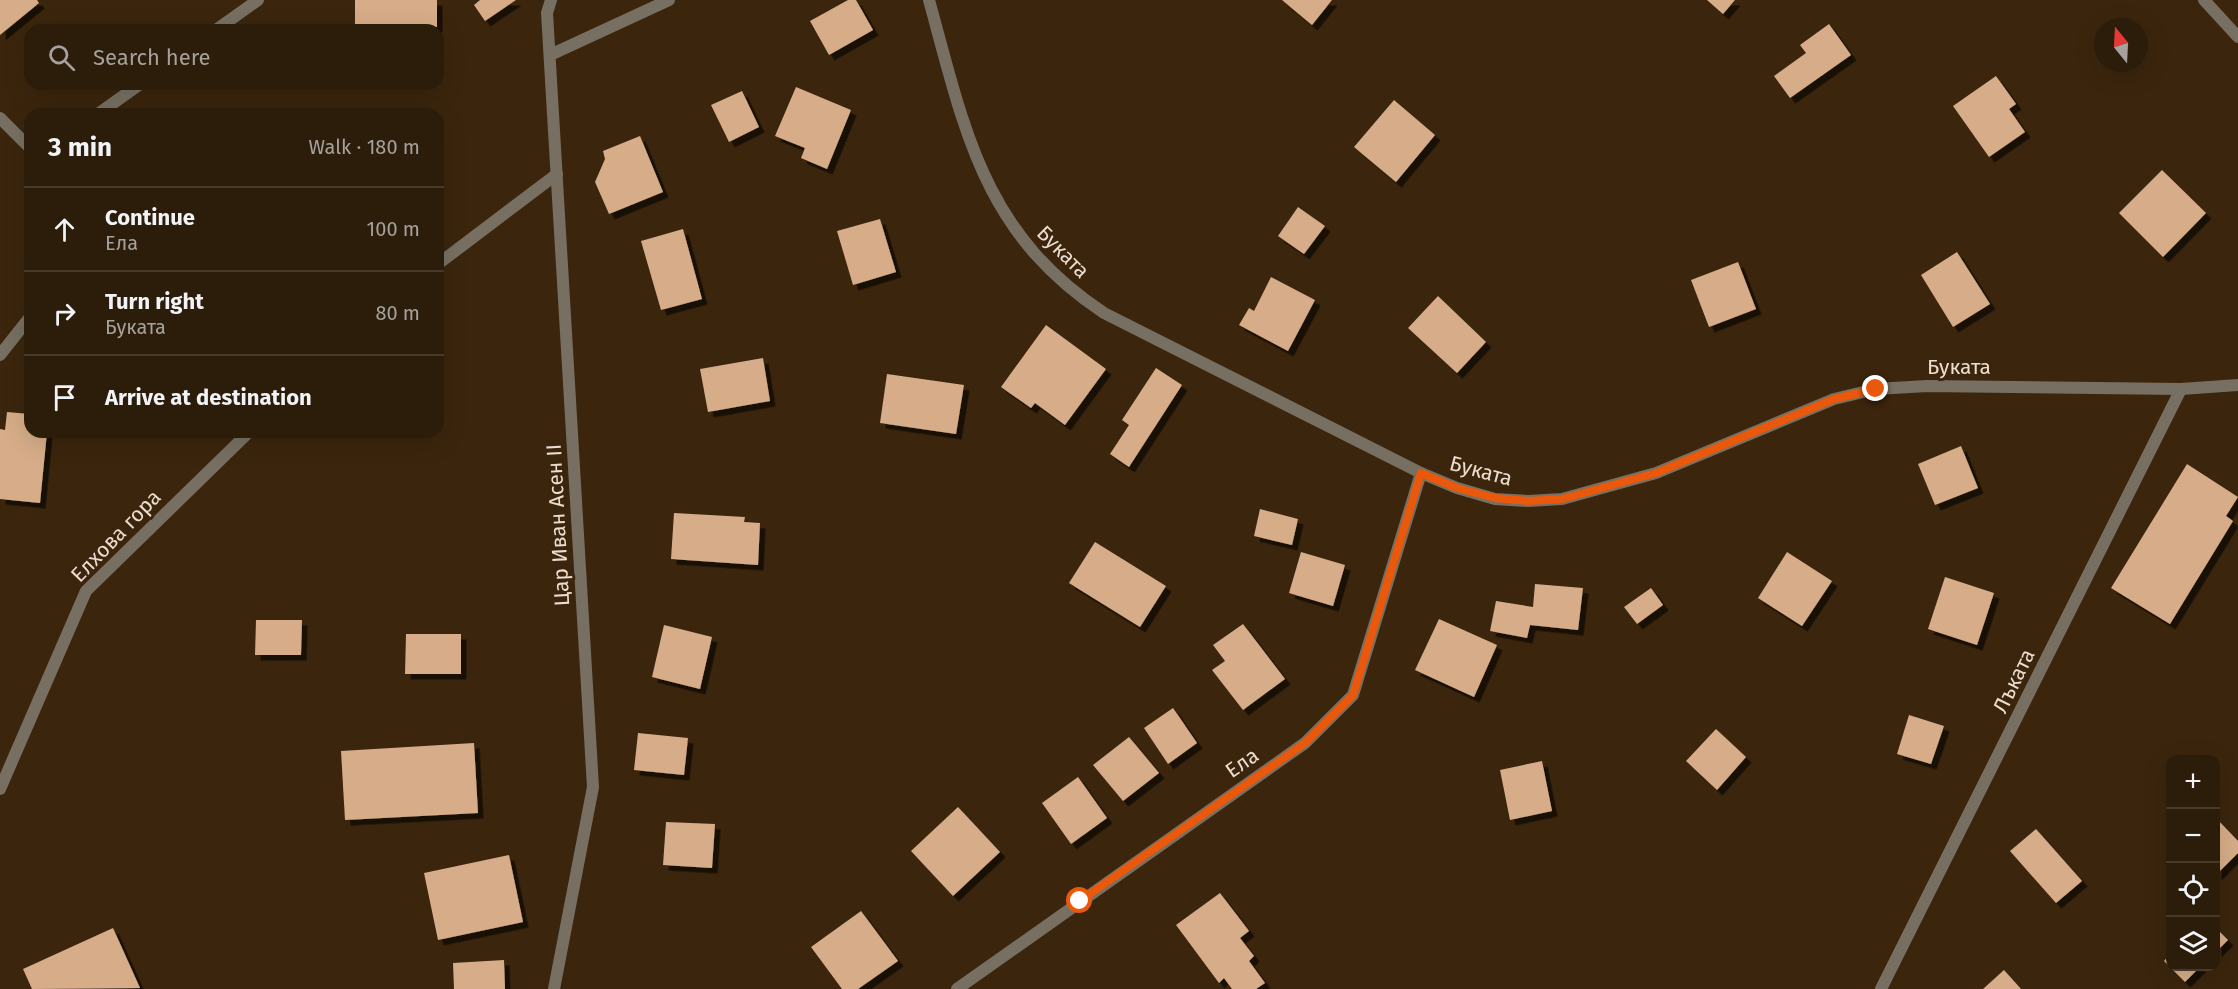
<!DOCTYPE html>
<meta charset="utf-8">
<style>
body{margin:0;font-family:"Fira Sans",sans-serif;background:#382918;color:#f1f3f6}
.controls{position:absolute;right:18px;bottom:18px;display:grid;overflow:hidden;border-radius:12px;box-shadow:0 6px 24px #0002}
.controls button{width:54px;height:54px;display:grid;place-items:center;padding:0;border:0;border-bottom:2px solid #483a2b;background:#2c1c0a;color:#f1f3f6;font:30px sans-serif}
.compass{position:absolute;left:2094px;top:18px;width:54px;height:54px;border-radius:50%;background:#2c1c0a;box-shadow:0 6px 24px #0002;rotate:342deg}
.stop{position:absolute;width:18px;height:18px;margin:-14px;border:4px solid #ea580c;border-radius:50%;background:#fff}
.stop.end{background:#ea580c;border-color:#fff;box-shadow:0 2px 6px #0008}
.list{margin:0;padding:0;list-style:none}
h2{display:flex;justify-content:space-between;align-items:center;height:78px;margin:0;padding:0 24px;font-size:26px}
h2 small{font-size:20px;font-weight:400;color:#a6a19c}
.list li{display:grid;grid-template-columns:39px 1fr auto;gap:18px;align-items:center;box-sizing:border-box;height:84px;padding:0 24px;border-top:2px solid #483a2b}
.list b{display:block;font-size:22px;white-space:nowrap}
.list p{margin:0;font-size:20px;white-space:nowrap;color:#a6a19c}
.list em{font-size:20px;font-style:normal;color:#a6a19c}
.icon{flex:none;width:33px;height:33px;fill:none;stroke:currentColor;stroke-width:2;stroke-linecap:round;stroke-linejoin:round}
.map{position:relative;flex:none;width:2238px;height:989px;overflow:hidden}
.search{position:absolute;background:#2c1c0a;box-shadow:0 6px 24px #0002;left:24px;top:24px;width:420px;height:66px;display:flex;align-items:center;gap:15px;box-sizing:border-box;padding:0 21px;border-radius:18px;color:#a6a19c;font-size:22px}
.panel{position:absolute;background:#2c1c0a;box-shadow:0 6px 24px #0002;left:24px;top:108px;width:420px;height:330px;border-radius:18px}
.map>svg:first-child{display:block}
.building{fill:#d6ad88;filter:url(#shadow)}
.lines{fill:none;stroke-linecap:round;stroke-linejoin:round}
.street{stroke:#777062;stroke-width:12}
.route{stroke:#ea580c;stroke-width:8}
.labels{text-anchor:middle;dominant-baseline:central;stroke-width:6;stroke-linejoin:round;paint-order:stroke}
.street-label{font-size:21px;fill:#ebddcf;stroke:#3b250d}
</style>
<div class="map">
<svg width="2238" height="989" viewBox="0 0 2238 989">
<defs>
<filter id="shadow"><feDropShadow dx="5.5" dy="5.5" stdDeviation="0" flood-color="#0009"/></filter>
</defs>
<rect width="100%" height="100%" fill="#3b250d"/>
<!-- building -->
<g class="building">
<polygon points="0,0 37,0 39,3 0,35"/>
<polygon points="355,0 437,0 437,27 355,28"/>
<polygon points="480,0 516,0 485,21 474,5"/>
<polygon points="848,0 856,0 873,30 829,55 810,21"/>
<polygon points="1282,0 1332,0 1312,25"/>
<polygon points="1707,0 1735,0 1723,14"/>
<polygon points="1829,24 1851,55 1790,98 1774,76 1806,53 1800,45"/>
<polygon points="1996,76 2016,104 2009,109 2025,132 1989,157 1953,106"/>
<polygon points="796,87 851,110 827,169 801,158 805,148 775,136"/>
<polygon points="742,91 759,127 729,142 711,105"/>
<polygon points="1394,100 1435,135 1396,182 1354,147"/>
<polygon points="640,136 663,192 609,214 595,182 605,159 603,151"/>
<polygon points="2162,170 2206,213 2163,257 2119,213"/>
<polygon points="1298,207 1325,226 1304,254 1278,236"/>
<polygon points="880,219 896,272 853,285 837,231"/>
<polygon points="683,229 702,299 661,310 641,241"/>
<polygon points="1957,252 1990,304 1953,327 1921,275"/>
<polygon points="1738,262 1756,309 1709,327 1691,280"/>
<polygon points="1271,277 1315,300 1288,351 1239,325 1249,308 1254,311"/>
<polygon points="1438,296 1486,342 1457,373 1408,328"/>
<polygon points="1046,325 1106,369 1065,425 1035,403 1031,408 1001,387"/>
<polygon points="763,358 770,401 708,412 700,369"/>
<polygon points="1156,368 1182,385 1129,467 1110,454 1129,425 1122,420"/>
<polygon points="887,374 964,385 956,434 880,423"/>
<polygon points="7,412 30,414 30,432 47,432 40,503 0,499 0,429 5,430"/>
<polygon points="1961,446 1978,488 1935,505 1918,464"/>
<polygon points="2187,464 2238,497 2226,516 2233,521 2170,624 2111,588"/>
<polygon points="1260,509 1298,519 1292,545 1254,536"/>
<polygon points="674,513 745,517 744,522 760,523 758,565 671,559"/>
<polygon points="1095,542 1166,586 1140,627 1069,583"/>
<polygon points="1301,552 1345,565 1333,606 1289,593"/>
<polygon points="1787,552 1832,581 1802,626 1758,598"/>
<polygon points="1945,577 1994,593 1977,645 1928,629"/>
<polygon points="1535,584 1583,588 1578,630 1530,625 1527,638 1490,631 1496,601 1533,607"/>
<polygon points="1651,588 1663,605 1637,624 1624,607"/>
<polygon points="1439,619 1497,645 1474,697 1415,670"/>
<polygon points="256,620 302,620 301,655 255,655"/>
<polygon points="1243,624 1285,679 1243,710 1212,670 1225,661 1213,645"/>
<polygon points="664,625 712,637 700,689 652,677"/>
<polygon points="406,634 461,634 461,674 405,674"/>
<polygon points="1173,708 1197,743 1168,764 1144,728"/>
<polygon points="1909,715 1944,726 1931,764 1897,754"/>
<polygon points="1716,729 1746,757 1717,790 1686,761"/>
<polygon points="638,733 688,738 684,775 634,770"/>
<polygon points="1129,737 1159,773 1123,801 1093,765"/>
<polygon points="474,743 478,813 345,820 341,751"/>
<polygon points="1542,761 1552,811 1510,820 1500,770"/>
<polygon points="1078,777 1107,818 1071,844 1042,803"/>
<polygon points="958,807 1000,852 953,896 911,851"/>
<polygon points="2216,818 2238,841 2238,853 2216,875"/>
<polygon points="666,822 715,824 712,868 663,865"/>
<polygon points="2036,829 2082,881 2056,903 2010,851"/>
<polygon points="509,855 523,922 438,940 424,873"/>
<polygon points="1220,893 1249,931 1240,938 1254,956 1249,961 1265,983 1256,989 1232,989 1224,978 1219,983 1176,925"/>
<polygon points="861,911 898,961 858,989 842,989 811,947"/>
<polygon points="113,928 140,988 32,989 23,969"/>
<polygon points="2216,928 2228,940 2216,952"/>
<polygon points="2170,954 2170,966 2201,966 2185,982 2164,961"/>
<polygon points="504,960 505,989 454,989 453,963"/>
<polygon points="2004,970 2021,989 1983,989"/>
</g>
<g class="lines">
<!-- street -->
<g class="street">
<polyline points="551,0 547,13 593,787 554,989"/>
<path d="M929,0C965,131 983,233 1104,313L1421,473L1457,488L1495,499L1528,501L1562,499L1656,473L1834,399L1876,389L1927,386L2181,389L2238,385"/>
<polyline points="2204,0 2238,37"/>
<polyline points="216,30 258,0"/>
<polyline points="550,55 669,0"/>
<polyline points="98,114 140,84"/>
<polyline points="0,118 30,148"/>
<polyline points="438,264 557,174"/>
<polyline points="0,355 30,317"/>
<polyline points="0,789 86,591 249,432"/>
<polyline points="957,989 1305,743 1353,695 1421,473"/>
<polyline points="1881,989 2181,389"/>
</g>
</g>
<g class="lines">
<!-- route -->
<polyline class="route" points="1080,901 1305,743 1353,695 1421,473 1457,488 1495,498 1528,501 1562,499 1656,473 1834,399 1876,389"/>
</g>
<g class="labels">
<!-- street labels -->
<g class="street-label">
<text transform="translate(1063 252) rotate(45)">Буката</text>
<text x="1959" y="367">Буката</text>
<text transform="translate(1481 471) rotate(15)">Буката</text>
<text transform="translate(558 525) rotate(-93)">Цар Иван Асен II</text>
<text transform="translate(116 536) rotate(-46)">Елхова гора</text>
<text transform="translate(2014 681) rotate(-64)">Лъката</text>
<text transform="translate(1242 763) rotate(-35)">Ела</text>
</g>
</g>
</svg>
<div class="controls">
<button>+</button>
<button>−</button>
<button><svg class="icon" aria-label="locate" viewBox="0 0 24 24"><circle cx="12" cy="12" r="6"/><path d="M12 2v4M12 18v4M2 12h4M18 12h4"/></svg></button>
<button><svg class="icon" aria-label="layers" viewBox="0 0 24 24"><path d="M12 4l9 5-9 5-9-5zM3 14l9 5 9-5"/></svg></button>
</div>
<svg class="compass" viewBox="-18 -18 36 36"><path d="M0-13l5 13h-10z" fill="#e53935"/><path d="M0 13l5-13h-10z" fill="#a6a19c"/></svg>
<div class="stop" style="left:1080px;top:901px"></div>
<div class="stop end" style="left:1876px;top:389px"></div>
<div class="search"><svg class="icon" aria-label="search" viewBox="0 0 24 24"><circle cx="10" cy="10" r="6"/><path d="M15 15l6 6"/></svg>Search here</div>
<section class="panel">
<h2>3 min<small>Walk · 180 m</small></h2>
<ul class="list">
<li><svg class="icon" aria-label="ahead" viewBox="0 0 24 24"><path d="M12 20V5M6 11l6-6 6 6"/></svg><div><b>Continue</b><p>Ела</p></div><em>100 m</em></li>
<li><svg class="icon" aria-label="right" viewBox="0 0 24 24"><path d="M7 20v-9h11M14 6l5 5-5 5"/></svg><div><b>Turn right</b><p>Буката</p></div><em>80 m</em></li>
<li><svg class="icon" aria-label="arrive" viewBox="0 0 24 24"><path d="M6 21V4h12l-3 4 3 4H6"/></svg><div><b>Arrive at destination</b></div></li>
</ul>
</section>
</div>
